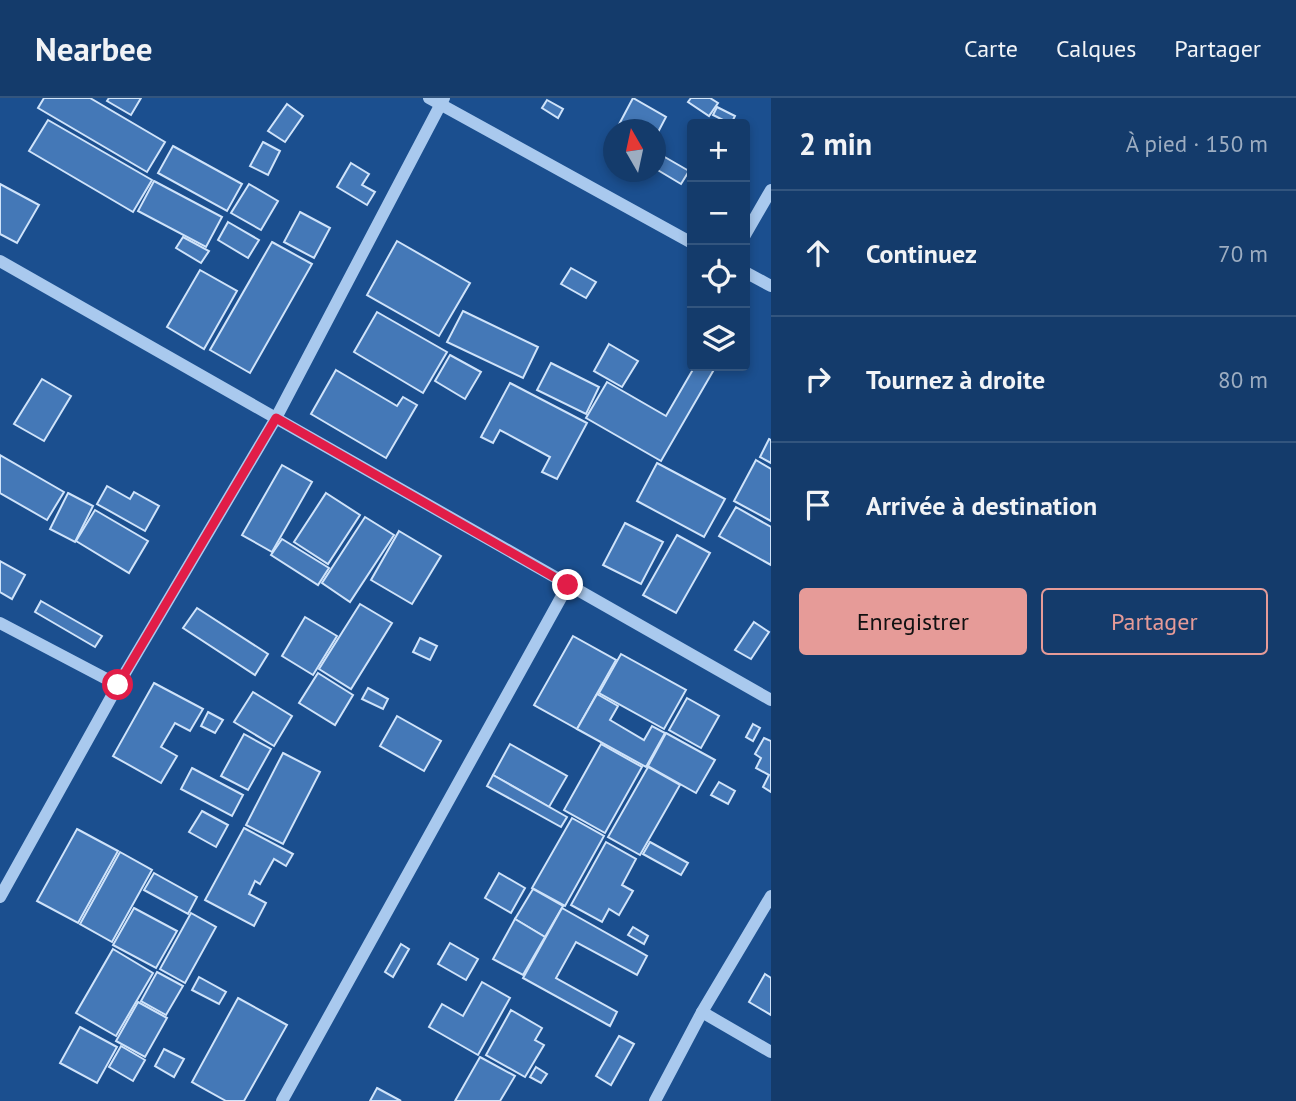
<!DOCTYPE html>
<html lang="fr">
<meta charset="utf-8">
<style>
body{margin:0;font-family:"PT Sans",sans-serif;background:#1d4271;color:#f1f3f6}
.controls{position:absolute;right:21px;top:21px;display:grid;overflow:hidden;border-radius:7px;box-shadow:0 4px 10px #0003}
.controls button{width:63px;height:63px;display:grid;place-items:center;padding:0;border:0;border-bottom:2px solid #33557e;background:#143b6b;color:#f1f3f6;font:35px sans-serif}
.compass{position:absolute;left:603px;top:21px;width:63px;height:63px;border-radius:50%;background:#143b6b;box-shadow:0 4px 10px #0003;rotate:351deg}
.stop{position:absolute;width:21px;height:21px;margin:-16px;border:5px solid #e11d48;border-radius:50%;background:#fff}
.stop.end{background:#e11d48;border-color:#fff;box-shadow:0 2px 7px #0008}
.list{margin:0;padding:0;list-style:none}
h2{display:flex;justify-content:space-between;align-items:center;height:91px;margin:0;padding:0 28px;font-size:30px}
h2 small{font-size:23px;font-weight:400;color:#9dadc1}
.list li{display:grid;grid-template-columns:46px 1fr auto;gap:21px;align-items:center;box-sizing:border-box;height:126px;padding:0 28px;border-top:2px solid #33557e}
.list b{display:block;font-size:26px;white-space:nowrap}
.list em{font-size:23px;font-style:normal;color:#9dadc1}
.actions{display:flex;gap:14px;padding:21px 28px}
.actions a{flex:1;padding:16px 0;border:2px solid #e69b98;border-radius:7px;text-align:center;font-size:24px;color:#e69b98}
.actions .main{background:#e69b98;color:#111}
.icon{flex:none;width:38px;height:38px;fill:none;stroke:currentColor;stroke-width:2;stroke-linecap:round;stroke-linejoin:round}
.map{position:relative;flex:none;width:771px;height:1003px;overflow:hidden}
header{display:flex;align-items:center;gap:42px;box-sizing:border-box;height:98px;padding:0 35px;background:#143b6b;border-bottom:2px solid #33557e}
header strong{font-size:33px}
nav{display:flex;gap:38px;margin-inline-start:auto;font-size:24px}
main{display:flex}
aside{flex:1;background:#143b6b}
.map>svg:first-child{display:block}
.building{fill:#4478b7;stroke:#cfe3fa;stroke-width:2}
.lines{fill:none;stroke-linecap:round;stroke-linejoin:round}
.minor{stroke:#a9c9ee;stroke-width:12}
.route{stroke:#e11d48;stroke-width:9}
</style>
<header>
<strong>Nearbee</strong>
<nav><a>Carte</a><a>Calques</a><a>Partager</a></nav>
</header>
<main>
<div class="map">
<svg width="771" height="1003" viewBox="0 0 771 1003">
<rect width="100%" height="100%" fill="#1b4f8f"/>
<!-- building -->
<g class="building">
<polygon points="44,0 90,0 165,44 147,74 38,10"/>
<polygon points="109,0 141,0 131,17 107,3"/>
<polygon points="633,0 666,19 656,38 656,32 616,32"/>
<polygon points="691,0 710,0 718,5 709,18 688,4"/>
<polygon points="547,2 563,11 558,20 542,10"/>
<polygon points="287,6 303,18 285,44 268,33"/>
<polygon points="717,9 735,18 731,26 713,17"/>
<polygon points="48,22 152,82 133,114 29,53"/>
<polygon points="614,36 614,52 607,48"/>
<polygon points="263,44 280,53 268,77 250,68"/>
<polygon points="173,48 242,86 227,113 158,75"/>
<polygon points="656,54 689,73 681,86 656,71"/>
<polygon points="351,65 369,76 362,87 375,94 367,107 337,89"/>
<polygon points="154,83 222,119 206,149 138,113"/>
<polygon points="0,86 39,107 17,145 0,136"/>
<polygon points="249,86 278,103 261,132 231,115"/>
<polygon points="300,114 330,130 314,160 284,144"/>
<polygon points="228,124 259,142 248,160 218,142"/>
<polygon points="183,139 209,153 201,165 176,150"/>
<polygon points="397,143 470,185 439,238 367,197"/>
<polygon points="272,144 312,166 250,275 210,252"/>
<polygon points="571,170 596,184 586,200 561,186"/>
<polygon points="200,172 237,193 204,251 167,229"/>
<polygon points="463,213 538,249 523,280 447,244"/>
<polygon points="377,214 447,254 423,295 354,254"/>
<polygon points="609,246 638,263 622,289 594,273"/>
<polygon points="450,257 481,274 465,301 435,283"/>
<polygon points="551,265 599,289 586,316 537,292"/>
<polygon points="695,268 716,268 661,363 586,320 607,284 666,318"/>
<polygon points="336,272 397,308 403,299 417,307 386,360 311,316"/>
<polygon points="42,281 71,298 44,343 14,326"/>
<polygon points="510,285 587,325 557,381 542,374 550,359 500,332 493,345 481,339"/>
<polygon points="769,341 771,342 771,365 760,359"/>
<polygon points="0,357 64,394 47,422 0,395"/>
<polygon points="756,362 771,371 771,423 734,403"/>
<polygon points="657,365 725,401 704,439 637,403"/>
<polygon points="282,367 312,384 272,454 242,437"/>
<polygon points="107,388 130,401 134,394 159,408 145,433 97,406"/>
<polygon points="68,395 93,408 75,444 50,431"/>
<polygon points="326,395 360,417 328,466 294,444"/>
<polygon points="736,409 771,429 771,467 719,438"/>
<polygon points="95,412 148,443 129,475 76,443"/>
<polygon points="365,419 394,437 350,504 322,485"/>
<polygon points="625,425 663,444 641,486 603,467"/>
<polygon points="399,433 441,458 412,506 371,482"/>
<polygon points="677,437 710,455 676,515 643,497"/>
<polygon points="282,441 329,470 318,487 271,457"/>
<polygon points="0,463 25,477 12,501 0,494"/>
<polygon points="41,503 102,538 95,549 35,514"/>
<polygon points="360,506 392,525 351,591 319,571"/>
<polygon points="197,510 268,556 255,577 183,530"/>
<polygon points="305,519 337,538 313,577 282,558"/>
<polygon points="754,524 769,534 751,561 735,552"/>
<polygon points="573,538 616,562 577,631 534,607"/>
<polygon points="420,540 437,548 430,562 413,554"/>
<polygon points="621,556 686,592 664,631 599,595"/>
<polygon points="318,575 353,597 335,627 299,605"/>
<polygon points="154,585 203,611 190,633 175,625 161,649 177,658 161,685 113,658"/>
<polygon points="368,590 388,601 383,611 362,601"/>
<polygon points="253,594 292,618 274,648 234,624"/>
<polygon points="597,596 618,608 610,622 644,642 652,628 665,635 646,669 577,631"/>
<polygon points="687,600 719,618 701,650 669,632"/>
<polygon points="208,614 223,622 215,635 201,628"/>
<polygon points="397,618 441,643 424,673 380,648"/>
<polygon points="753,626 760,630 753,643 746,639"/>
<polygon points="666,635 715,662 696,695 648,668"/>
<polygon points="244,636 271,651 248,692 221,678"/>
<polygon points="764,640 771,643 771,694 763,689 769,677 756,670 761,660 755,656"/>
<polygon points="510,646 567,678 549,709 493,677"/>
<polygon points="601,646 642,669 605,735 564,712"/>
<polygon points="283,655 320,674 283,746 246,727"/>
<polygon points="648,669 680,687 640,757 608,739"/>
<polygon points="192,670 243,697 232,718 181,691"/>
<polygon points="493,677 567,719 561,729 487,688"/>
<polygon points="719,684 735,693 728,706 711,697"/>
<polygon points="202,713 228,727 216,749 189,734"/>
<polygon points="572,720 604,738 565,808 532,790"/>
<polygon points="244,730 293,756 286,768 274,761 260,786 255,783 249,796 266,805 254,828 205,802"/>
<polygon points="77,731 118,753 78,825 37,803"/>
<polygon points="606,744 636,761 622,787 633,793 619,817 609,811 602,824 571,807"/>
<polygon points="650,744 688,765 681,777 643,756"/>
<polygon points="120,754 152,772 112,844 80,826"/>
<polygon points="154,775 197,799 188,816 144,792"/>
<polygon points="499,775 525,790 511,815 485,800"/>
<polygon points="533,791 563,808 545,839 515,821"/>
<polygon points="134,810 177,833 156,870 113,847"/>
<polygon points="562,810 647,858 637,877 576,844 556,880 617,914 610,928 523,880"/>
<polygon points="191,815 216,829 185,885 160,871"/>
<polygon points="515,821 545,839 523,877 493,861"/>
<polygon points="633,829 648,838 644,846 628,837"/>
<polygon points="450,845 478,861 466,882 438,866"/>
<polygon points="401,846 409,851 393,879 385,874"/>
<polygon points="113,851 153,875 116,938 76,915"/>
<polygon points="157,874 183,888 166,917 141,903"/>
<polygon points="765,876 771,880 771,917 749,904"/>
<polygon points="199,879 226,894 219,906 192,892"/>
<polygon points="482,884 510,900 478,957 429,929 442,906 463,918"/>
<polygon points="238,900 287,927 244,1003 226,1003 192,984"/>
<polygon points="138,904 167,920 145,959 116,943"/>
<polygon points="511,912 542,930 535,942 544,947 525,979 486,957"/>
<polygon points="80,929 117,949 97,985 60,965"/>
<polygon points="619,938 634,946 611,987 596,978"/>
<polygon points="121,948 145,962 133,983 109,969"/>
<polygon points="164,951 184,961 174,979 155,968"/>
<polygon points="480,959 515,978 500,1003 455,1003"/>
<polygon points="536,969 547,976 541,985 530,979"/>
<polygon points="377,990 401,1003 370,1003"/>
</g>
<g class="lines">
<!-- minor -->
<g class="minor">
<polyline points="429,0 692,145"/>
<polyline points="745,137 771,92"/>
<polyline points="0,163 771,602"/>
<polyline points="745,174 771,188"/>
<polyline points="0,525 118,587"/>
<polyline points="0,799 118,587 276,320 444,0"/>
<polyline points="702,914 771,954"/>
<polyline points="282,1003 568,487"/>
<polyline points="655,1003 702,914 771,798"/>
</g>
</g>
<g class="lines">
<!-- route -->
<polyline class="route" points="118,587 276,320 568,487"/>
</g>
</svg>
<div class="controls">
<button>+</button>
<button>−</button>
<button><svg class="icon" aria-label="locate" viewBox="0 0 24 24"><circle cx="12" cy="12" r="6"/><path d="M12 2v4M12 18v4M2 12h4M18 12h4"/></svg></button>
<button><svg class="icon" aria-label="layers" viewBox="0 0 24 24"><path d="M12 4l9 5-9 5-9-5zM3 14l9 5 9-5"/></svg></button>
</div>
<svg class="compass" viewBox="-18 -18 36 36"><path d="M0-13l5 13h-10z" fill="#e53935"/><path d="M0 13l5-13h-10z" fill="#9dadc1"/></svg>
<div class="stop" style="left:118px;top:587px"></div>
<div class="stop end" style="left:568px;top:487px"></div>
</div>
<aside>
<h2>2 min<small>À pied · 150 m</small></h2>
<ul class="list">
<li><svg class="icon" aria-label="ahead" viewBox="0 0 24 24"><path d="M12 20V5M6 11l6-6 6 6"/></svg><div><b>Continuez</b></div><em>70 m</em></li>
<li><svg class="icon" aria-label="right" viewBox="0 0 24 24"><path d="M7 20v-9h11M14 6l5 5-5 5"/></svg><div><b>Tournez à droite</b></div><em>80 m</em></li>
<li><svg class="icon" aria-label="arrive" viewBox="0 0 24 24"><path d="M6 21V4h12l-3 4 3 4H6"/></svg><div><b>Arrivée à destination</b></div></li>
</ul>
<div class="actions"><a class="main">Enregistrer</a><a>Partager</a></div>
</aside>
</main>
